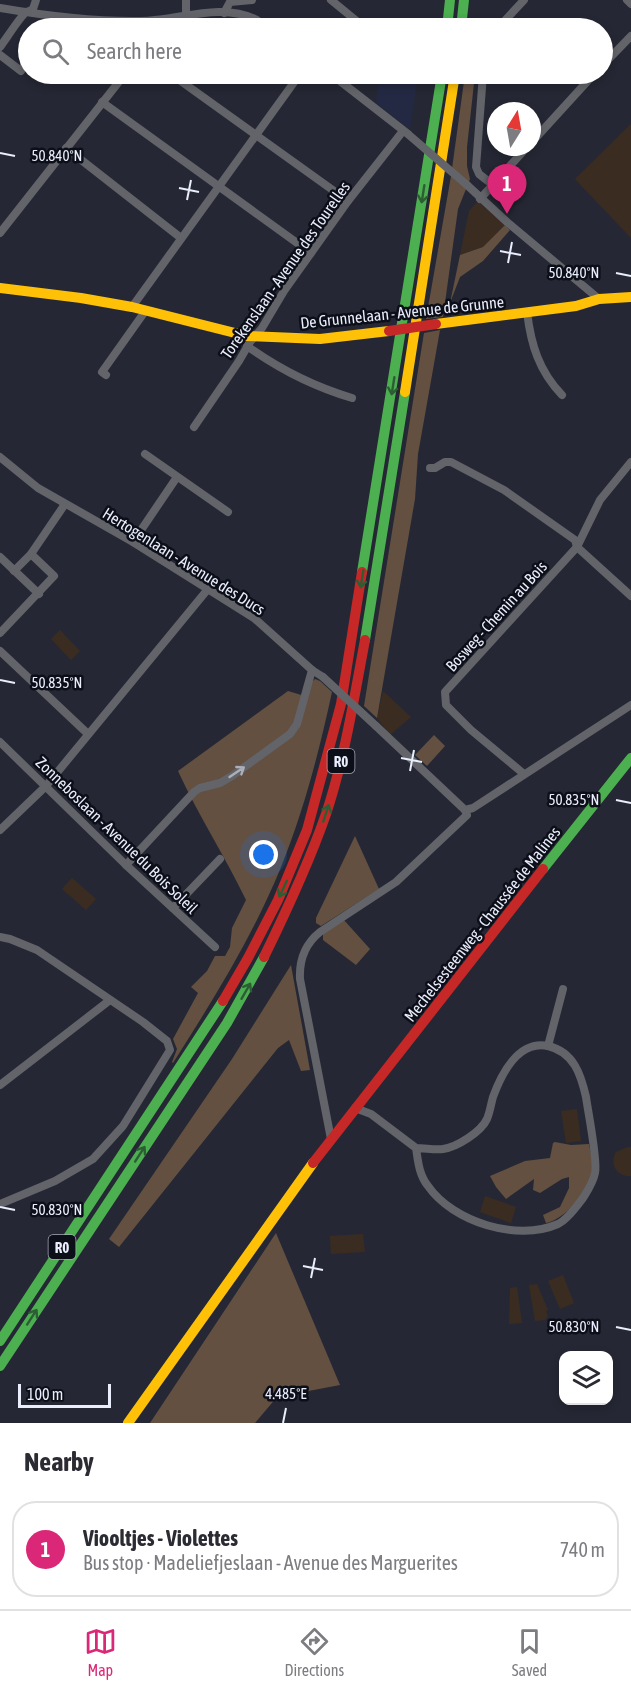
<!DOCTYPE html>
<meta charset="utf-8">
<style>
body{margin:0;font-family:"Asap Condensed",sans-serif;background:#f7f7f7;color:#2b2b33}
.controls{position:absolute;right:18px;bottom:18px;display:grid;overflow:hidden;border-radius:12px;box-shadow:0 3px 9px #0003}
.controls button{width:54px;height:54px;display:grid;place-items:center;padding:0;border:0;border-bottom:2px solid #e1e1e2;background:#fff;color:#2b2b33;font:30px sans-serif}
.compass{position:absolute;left:487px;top:102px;width:54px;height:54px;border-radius:50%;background:#fff;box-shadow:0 3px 9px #0003;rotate:11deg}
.scale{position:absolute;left:18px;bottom:15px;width:93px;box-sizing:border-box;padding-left:6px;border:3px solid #e9edfc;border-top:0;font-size:16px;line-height:21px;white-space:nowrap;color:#e9edfc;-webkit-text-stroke:4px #0c0e18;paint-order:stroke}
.you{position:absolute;left:264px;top:855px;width:21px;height:21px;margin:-15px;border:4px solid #fff;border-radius:50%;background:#1a73e8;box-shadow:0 0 0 9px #1a73e833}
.badge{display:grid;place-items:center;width:39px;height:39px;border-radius:50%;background:#db2777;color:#fff;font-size:20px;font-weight:700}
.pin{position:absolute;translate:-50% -50px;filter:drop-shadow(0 2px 3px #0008)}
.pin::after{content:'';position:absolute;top:32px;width:21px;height:18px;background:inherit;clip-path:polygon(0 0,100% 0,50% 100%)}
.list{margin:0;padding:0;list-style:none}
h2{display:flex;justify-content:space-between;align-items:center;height:78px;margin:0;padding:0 24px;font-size:26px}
h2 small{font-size:20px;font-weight:400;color:#7c7c81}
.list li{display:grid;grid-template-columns:39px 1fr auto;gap:18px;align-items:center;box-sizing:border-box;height:96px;margin:0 12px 12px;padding:0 12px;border:2px solid #e1e1e2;border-radius:24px}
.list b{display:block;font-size:22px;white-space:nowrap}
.list p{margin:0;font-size:20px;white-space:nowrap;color:#7c7c81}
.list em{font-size:20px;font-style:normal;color:#7c7c81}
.icon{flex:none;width:33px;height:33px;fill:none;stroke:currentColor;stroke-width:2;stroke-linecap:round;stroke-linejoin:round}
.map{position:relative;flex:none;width:631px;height:1423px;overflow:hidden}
.search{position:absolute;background:#fff;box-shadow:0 3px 9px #0003;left:18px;right:18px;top:18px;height:66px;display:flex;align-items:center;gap:15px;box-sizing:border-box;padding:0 21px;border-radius:33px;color:#7c7c81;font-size:22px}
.sheet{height:186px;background:#fff}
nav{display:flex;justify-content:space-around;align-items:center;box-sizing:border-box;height:84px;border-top:2px solid #e1e1e2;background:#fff;font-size:16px;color:#7c7c81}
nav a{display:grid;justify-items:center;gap:3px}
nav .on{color:#db2777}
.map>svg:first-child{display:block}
.built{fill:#242943}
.green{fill:#3b2c21}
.forest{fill:#635041}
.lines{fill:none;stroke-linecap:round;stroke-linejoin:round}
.street{stroke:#626469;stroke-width:8}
.fast{stroke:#4caf50;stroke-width:10}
.slow{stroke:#ffc107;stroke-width:10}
.jam{stroke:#c62828;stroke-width:10}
.street-bridge{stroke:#626469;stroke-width:8}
.jam-bridge{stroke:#c62828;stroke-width:10}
.oneway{stroke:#2c5e34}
.oneway2{stroke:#acafba}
.ticks{fill:none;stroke:#e9edfc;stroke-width:2}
.labels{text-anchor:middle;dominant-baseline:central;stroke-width:5;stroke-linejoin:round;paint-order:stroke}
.shield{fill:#0c0e18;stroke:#a7aab8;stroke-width:1.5}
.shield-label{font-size:15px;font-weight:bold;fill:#e9edfc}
.street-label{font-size:16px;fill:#e9edfc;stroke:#0c0e18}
.ticks-label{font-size:15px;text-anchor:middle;fill:#e9edfc;stroke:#0c0e18;stroke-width:5;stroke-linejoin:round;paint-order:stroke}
</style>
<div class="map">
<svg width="631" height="1423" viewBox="0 0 631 1423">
<rect width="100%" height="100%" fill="#252834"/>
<!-- built -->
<polygon class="built" points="379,74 418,74 410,129 376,103"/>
<!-- green -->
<g class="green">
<polygon points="631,124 631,238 575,179"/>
<polygon points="478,201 505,225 483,247 460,255 469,211"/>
<polygon points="60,630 80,651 71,660 51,639"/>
<polygon points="383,691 411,717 390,735 377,718"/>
<polygon points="72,878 96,899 86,910 62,889"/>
<polygon points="577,1109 581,1141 566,1143 561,1111"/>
<path d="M628,1147H631V1176C617,1177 609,1165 616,1152Z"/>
<polygon points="485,1196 516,1207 511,1223 480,1212"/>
<polygon points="363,1234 365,1252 331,1254 330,1236"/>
<polygon points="563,1275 574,1303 560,1309 548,1281"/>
<polygon points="537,1284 548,1310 546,1311 548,1316 545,1320 535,1321 529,1285"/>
<polygon points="517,1287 522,1323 509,1324 510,1288"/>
</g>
<!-- forest -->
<g class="forest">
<polygon points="465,74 475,74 467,147 467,166 470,179 458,209 443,317 426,319 451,176"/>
<polygon points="505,225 510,230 483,261 460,277 450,303 460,255 483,247"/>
<polygon points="440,330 418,454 415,499 377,718 364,706 424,333"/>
<path d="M315,679L320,681L332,692C319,752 304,810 281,867C253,936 213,1000 173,1063L172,1062L177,1049L173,1039L198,993L191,987L207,971L215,956H225L230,947L232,928L246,900C225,856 198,815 178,771L288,691L308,697L312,682Z"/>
<polygon points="434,735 445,746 427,766 415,755"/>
<polygon points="355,836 379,889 321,926 316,923 316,918"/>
<polygon points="343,919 370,949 356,965 323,940 323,933"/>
<polygon points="291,965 310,1070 301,1071 289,1040 278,1048 119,1247 109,1239 232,1059"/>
<path d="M555,1142L571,1145L589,1144C590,1152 595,1164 594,1172C591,1190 564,1220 546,1223L543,1215L560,1207L569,1188V1177L562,1179L540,1193L533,1190L534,1179L506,1199L496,1187L490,1176L525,1161L550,1158L553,1143Z"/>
<polygon points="276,1233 340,1385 277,1397 255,1423 150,1423"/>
</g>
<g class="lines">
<!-- street -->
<g class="street">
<polyline points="186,0 186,15"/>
<polyline points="331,0 364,27 363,28"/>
<polyline points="627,0 631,4"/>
<path d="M0,8C47,16 94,22 141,21C178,21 219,2 255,19C260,22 265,26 271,28"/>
<polyline points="27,12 33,9 36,0"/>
<polyline points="224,13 230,2 252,0"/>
<polyline points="160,28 162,26 161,20"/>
<polyline points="498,28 524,0"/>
<path d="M0,47C6,39 20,17 26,12"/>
<polyline points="0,55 21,71 25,64"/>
<polyline points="602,66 631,36"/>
<polyline points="171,74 348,201"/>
<polyline points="331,74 408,134"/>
<polyline points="483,74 476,167 479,174 493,185"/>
<polyline points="102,102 311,253"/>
<polyline points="532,142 594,74"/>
<polyline points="66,148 181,238"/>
<polyline points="467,185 507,222 599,299"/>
<polyline points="480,199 527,147"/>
<polyline points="0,233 125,74"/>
<polyline points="132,307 300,74"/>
<path d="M527,312C531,345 539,371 562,395"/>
<path d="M247,346C279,369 315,387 352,398"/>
<polyline points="106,375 102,372 146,310"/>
<polyline points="194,427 239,361 250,342 262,328 284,291 348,201 403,131"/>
<polyline points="145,454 228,512"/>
<polyline points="0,457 38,488 133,542 254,618 312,670 323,677"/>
<polyline points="430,468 435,468 445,462 451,462 504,490 575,540 577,547 631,596"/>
<polyline points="133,542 177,477"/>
<polyline points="0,557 39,594"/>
<polyline points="14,571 31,554 65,504"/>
<polyline points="0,633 54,576 31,554"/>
<polyline points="0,651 88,734"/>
<polyline points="376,726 465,810 473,808 631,705"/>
<polyline points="0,742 126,865 215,947"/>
<polyline points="524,774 471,730 446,705 445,692 577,547 600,500 631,462"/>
<polyline points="0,830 46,786 208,589"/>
<polyline points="126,865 194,792 200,788 220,783 232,776 290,734 297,724 312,670"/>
<polyline points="173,908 220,859"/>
<polyline points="0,937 10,939 37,950 143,1022 167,1041 170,1050 123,1126 93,1159 55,1181 0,1204"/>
<polyline points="548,1046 563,989"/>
<polyline points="0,1085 110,1000"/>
<path d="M355,1108L371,1114L416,1148C418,1161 419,1175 428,1186C453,1222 517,1242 558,1224C568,1219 577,1206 583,1198C588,1190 593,1183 595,1173C598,1161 588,1112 586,1097C581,1075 574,1052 548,1046C518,1040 501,1075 493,1097C491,1104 490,1112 487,1119C481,1132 457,1147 443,1149C435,1150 425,1148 416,1148"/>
<path d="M331,1139L300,979C299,959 305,944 320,932L396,882L467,815L465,810"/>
</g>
<!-- fast -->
<g class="fast">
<polyline points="447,28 450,0"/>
<polyline points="461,28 464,0"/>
<polyline points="362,572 442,74"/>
<polyline points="365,640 405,392"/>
<polyline points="543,869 631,758"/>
<polyline points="0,1341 223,1001"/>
<polyline points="0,1366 227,1023 264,957"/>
</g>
<!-- slow -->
<g class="slow">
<polyline points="0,288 81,298 132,307 247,336 320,339 389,331"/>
<polyline points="436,324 576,306 599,299 631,297"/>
<polyline points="405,392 455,74"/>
<polyline points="128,1423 313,1163"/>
</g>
<!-- jam -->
<g class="jam">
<path d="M264,957C287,910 309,863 326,814C345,757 354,698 365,640"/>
<polyline points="223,1001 248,958 278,900 307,830 341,704 362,572"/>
<polyline points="313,1163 543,869"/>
</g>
<!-- street-bridge -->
<g class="street-bridge">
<polyline points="409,135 467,185"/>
<polyline points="323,677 376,726"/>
</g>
<!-- jam-bridge -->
<polyline class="jam-bridge" points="389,331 436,324"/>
</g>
<!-- one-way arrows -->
<defs><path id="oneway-shaft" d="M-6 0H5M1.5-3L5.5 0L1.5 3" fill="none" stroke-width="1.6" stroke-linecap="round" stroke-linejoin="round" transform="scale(1.5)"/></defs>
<g class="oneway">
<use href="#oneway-shaft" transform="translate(423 194) rotate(99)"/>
<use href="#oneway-shaft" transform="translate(393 386) rotate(99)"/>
<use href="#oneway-shaft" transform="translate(362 579) rotate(99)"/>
<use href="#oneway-shaft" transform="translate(326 813) rotate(-72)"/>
<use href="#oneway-shaft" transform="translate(283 889) rotate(115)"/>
<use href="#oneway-shaft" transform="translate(246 991) rotate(-60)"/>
<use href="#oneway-shaft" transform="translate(140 1154) rotate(-57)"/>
<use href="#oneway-shaft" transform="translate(32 1317) rotate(-57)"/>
</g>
<use class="oneway2" href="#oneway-shaft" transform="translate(237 772) rotate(-34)"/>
<!-- ticks -->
<path class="ticks" d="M0,153L15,156M179,188L199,192M187,200L191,180M500,251L521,255M508,263L512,242M616,273L631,276M0,680L15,683M401,758L422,762M410,771L414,750M616,800L631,803M0,1207L15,1210M303,1266L323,1270M311,1278L315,1258M616,1327L631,1330M283,1423L286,1408"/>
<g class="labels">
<!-- shield labels -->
<g class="shield">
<rect x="327.5" y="749" width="27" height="24" rx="4.5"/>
<rect x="48.5" y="1235" width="27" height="24" rx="4.5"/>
</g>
<g class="shield-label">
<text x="341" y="761">R0</text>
<text x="62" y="1247">R0</text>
</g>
<!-- street labels -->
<g class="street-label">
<text transform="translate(285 270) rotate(-55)">Torekenslaan - Avenue des Tourelles</text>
<text transform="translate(402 312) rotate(-6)">De Grunnelaan - Avenue de Grunne</text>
<text transform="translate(184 561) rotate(32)">Hertogenlaan - Avenue des Ducs</text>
<text transform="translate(496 616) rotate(-48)">Bosweg - Chemin au Bois</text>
<text transform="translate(117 835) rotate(44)">Zonneboslaan - Avenue du Bois Soleil</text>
<text transform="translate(482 924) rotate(-52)">Mechelsesteenweg - Chaussée de Malines</text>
</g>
</g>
<g class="ticks-label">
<text x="57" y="161">50.840°N</text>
<text x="574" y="278">50.840°N</text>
<text x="57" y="688">50.835°N</text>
<text x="574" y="805">50.835°N</text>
<text x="57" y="1215">50.830°N</text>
<text x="574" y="1332">50.830°N</text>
<text x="286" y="1399">4.485°E</text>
</g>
</svg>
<div class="controls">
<button><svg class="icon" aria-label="layers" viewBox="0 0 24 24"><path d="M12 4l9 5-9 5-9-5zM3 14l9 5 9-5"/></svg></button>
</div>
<svg class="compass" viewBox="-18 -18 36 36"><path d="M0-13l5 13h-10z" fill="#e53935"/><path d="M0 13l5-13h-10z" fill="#7c7c81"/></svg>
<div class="scale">100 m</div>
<div class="you"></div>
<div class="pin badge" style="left:507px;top:214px">1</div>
<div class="search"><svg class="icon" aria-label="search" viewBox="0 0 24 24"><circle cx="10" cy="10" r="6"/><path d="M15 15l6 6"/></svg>Search here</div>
</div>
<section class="sheet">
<h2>Nearby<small></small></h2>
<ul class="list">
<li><span class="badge">1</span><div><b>Viooltjes - Violettes</b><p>Bus stop · Madeliefjeslaan - Avenue des Marguerites</p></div><em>740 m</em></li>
</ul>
</section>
<nav>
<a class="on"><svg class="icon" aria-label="map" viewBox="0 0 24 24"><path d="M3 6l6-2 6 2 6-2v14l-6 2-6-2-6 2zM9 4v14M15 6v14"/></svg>Map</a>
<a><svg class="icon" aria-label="directions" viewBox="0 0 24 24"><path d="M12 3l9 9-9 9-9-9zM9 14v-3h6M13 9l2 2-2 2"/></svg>Directions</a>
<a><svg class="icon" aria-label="saved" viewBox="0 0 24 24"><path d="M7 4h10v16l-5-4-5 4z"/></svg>Saved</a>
</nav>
